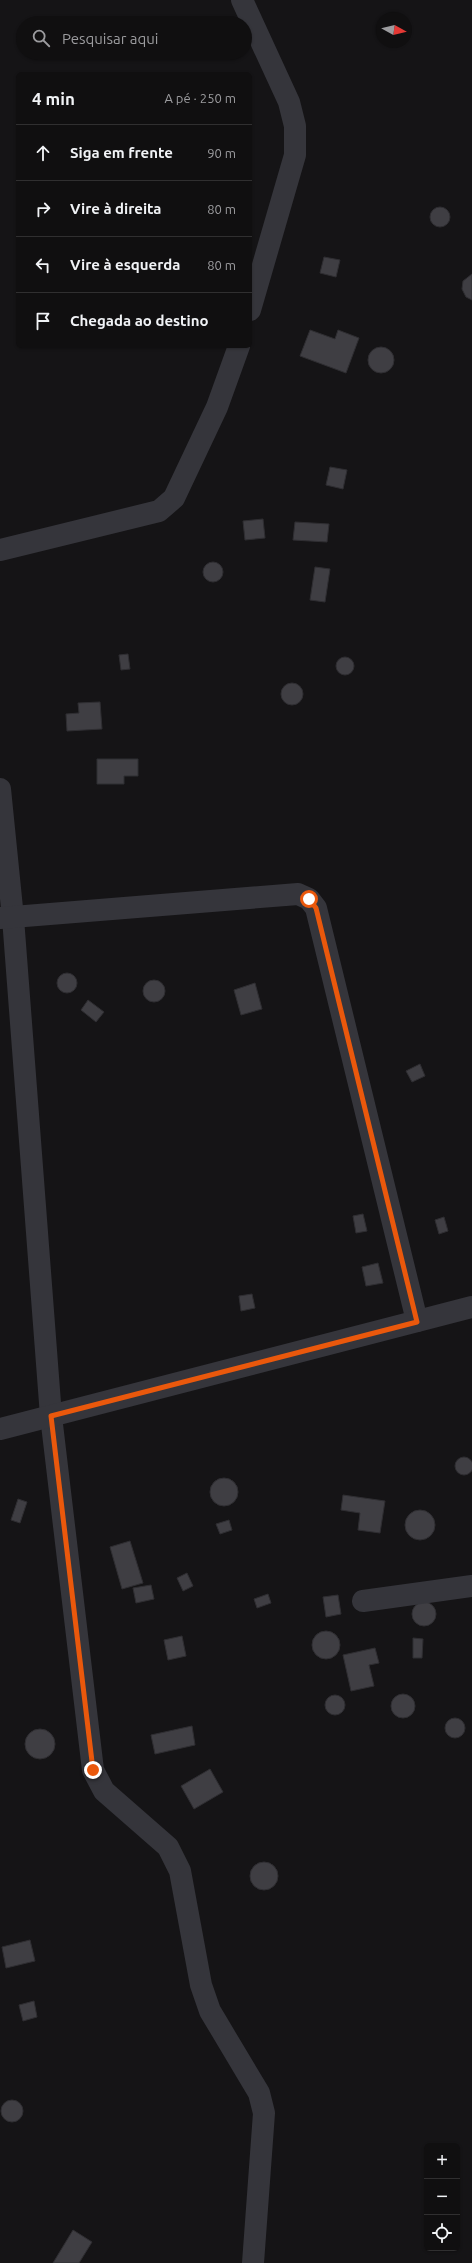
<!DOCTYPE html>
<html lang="pt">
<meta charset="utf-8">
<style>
body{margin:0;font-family:Ubuntu,sans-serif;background:#191819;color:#f1f3f6}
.controls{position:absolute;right:12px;bottom:12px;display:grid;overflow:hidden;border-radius:6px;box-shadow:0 1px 3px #0004}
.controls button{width:36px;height:36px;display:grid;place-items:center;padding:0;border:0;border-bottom:1px solid #302f30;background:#100f10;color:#f1f3f6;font:20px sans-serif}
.compass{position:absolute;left:376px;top:12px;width:36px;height:36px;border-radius:50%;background:#100f10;box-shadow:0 1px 3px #0004;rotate:98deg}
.stop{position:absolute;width:12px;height:12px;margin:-9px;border:3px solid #ea580c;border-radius:50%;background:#fff}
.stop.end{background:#ea580c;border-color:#fff;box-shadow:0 1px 4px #0008}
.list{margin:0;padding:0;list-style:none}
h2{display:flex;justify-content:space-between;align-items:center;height:52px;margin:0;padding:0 16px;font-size:17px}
h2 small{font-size:13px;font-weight:400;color:#9c9c9f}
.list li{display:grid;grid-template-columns:26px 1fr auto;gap:12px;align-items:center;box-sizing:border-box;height:56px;padding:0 16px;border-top:1px solid #302f30}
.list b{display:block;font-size:15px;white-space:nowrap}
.list em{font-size:13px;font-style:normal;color:#9c9c9f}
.icon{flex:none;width:22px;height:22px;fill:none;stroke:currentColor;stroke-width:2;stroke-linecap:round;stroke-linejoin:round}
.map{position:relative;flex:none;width:472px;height:2263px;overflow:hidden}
.search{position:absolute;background:#100f10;box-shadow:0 1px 3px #0004;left:16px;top:16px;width:236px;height:44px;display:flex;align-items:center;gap:10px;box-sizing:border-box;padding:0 14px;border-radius:22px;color:#9c9c9f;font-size:15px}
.panel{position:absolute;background:#100f10;box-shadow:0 1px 3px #0004;left:16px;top:72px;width:236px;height:276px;border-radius:6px}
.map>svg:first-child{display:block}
.building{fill:#3f3e43;stroke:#2f2e32}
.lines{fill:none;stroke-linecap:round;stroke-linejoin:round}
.street{stroke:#35353b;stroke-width:22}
.route{stroke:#ea580c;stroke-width:5}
</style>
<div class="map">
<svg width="472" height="2263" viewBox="0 0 472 2263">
<rect width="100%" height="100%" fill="#151416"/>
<!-- building -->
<g class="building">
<circle cx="440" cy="217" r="10"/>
<polygon points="324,257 340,260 336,277 320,273"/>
<polygon points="472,274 472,300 466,297 462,289 463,281"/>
<polygon points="310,330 335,339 338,330 359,338 346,373 300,356"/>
<circle cx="381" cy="360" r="13"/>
<polygon points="330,467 347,470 343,489 326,485"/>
<polygon points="263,519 265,538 245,540 243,521"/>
<polygon points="295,522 329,524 327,542 293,540"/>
<circle cx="213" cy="572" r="10"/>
<polygon points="315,567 330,569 325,602 310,600"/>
<polygon points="128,654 130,669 121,670 119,655"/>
<circle cx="345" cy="666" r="9"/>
<circle cx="292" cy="694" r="11"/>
<polygon points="100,702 102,729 67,731 66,714 79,713 78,703"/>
<polygon points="97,759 138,759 138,776 124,776 124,784 97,784"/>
<circle cx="67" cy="983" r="10"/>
<circle cx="154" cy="991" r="11"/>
<polygon points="255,983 262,1009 241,1015 234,990"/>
<polygon points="88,1000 104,1012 96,1022 81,1010"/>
<polygon points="420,1064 425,1076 412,1082 406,1071"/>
<polygon points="363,1214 367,1231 356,1233 353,1216"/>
<polygon points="444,1217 448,1231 439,1234 435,1220"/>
<polygon points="378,1263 383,1283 366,1286 362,1267"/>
<polygon points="252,1294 255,1308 241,1311 239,1296"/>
<circle cx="464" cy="1466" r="9"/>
<circle cx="224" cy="1492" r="14"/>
<polygon points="343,1495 385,1501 380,1533 358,1530 360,1513 341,1510"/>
<polygon points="18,1499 27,1502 20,1523 11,1520"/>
<circle cx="420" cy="1525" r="15"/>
<polygon points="229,1520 232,1530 220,1534 216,1524"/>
<polygon points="130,1541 143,1583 122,1589 110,1547"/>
<polygon points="187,1573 193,1586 183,1591 177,1578"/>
<polygon points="151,1585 154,1599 136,1603 133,1588"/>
<polygon points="268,1594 271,1603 257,1608 254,1599"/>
<polygon points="338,1595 341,1614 326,1617 323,1597"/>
<circle cx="424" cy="1614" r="12"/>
<circle cx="326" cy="1645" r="14"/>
<polygon points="182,1636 186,1656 168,1660 164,1640"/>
<polygon points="413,1638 423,1639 422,1658 413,1658"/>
<polygon points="375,1648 379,1663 369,1665 374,1686 351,1691 343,1655"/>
<circle cx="403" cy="1706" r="12"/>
<circle cx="335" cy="1705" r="10"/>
<circle cx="455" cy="1728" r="10"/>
<polygon points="192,1726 195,1745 155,1754 151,1735"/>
<circle cx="40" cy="1744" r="15"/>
<polygon points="210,1769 223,1792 194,1809 181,1786"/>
<circle cx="264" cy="1876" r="14"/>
<polygon points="30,1940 35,1961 6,1968 2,1947"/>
<polygon points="34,2001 37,2017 23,2021 19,2005"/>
<circle cx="12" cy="2111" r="11"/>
<polygon points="73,2230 92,2242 79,2263 53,2263"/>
</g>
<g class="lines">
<!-- street -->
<g class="street">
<polyline points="242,0 289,102 295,126 295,155 250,310"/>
<polyline points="0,550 159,511 174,498 217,407 239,346"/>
<polyline points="0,789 13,918 51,1416 93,1770 104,1791 168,1847 180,1871 201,1985 210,2011 259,2093 264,2113 253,2263"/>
<polyline points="0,918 298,894 309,899 316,908 417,1321"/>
<polyline points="0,1429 472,1307"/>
<polyline points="363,1601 472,1586"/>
</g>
</g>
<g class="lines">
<!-- route -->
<polyline class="route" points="93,1770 51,1416 417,1322 316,908 309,899"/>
</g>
</svg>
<div class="controls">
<button>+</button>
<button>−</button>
<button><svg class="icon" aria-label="locate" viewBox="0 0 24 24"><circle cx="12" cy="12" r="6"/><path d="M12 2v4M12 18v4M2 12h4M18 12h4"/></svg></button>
</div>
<svg class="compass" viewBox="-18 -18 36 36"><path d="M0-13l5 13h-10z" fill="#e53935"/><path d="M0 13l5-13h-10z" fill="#9c9c9f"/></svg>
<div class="stop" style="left:309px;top:899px"></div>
<div class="stop end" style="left:93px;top:1770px"></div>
<div class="search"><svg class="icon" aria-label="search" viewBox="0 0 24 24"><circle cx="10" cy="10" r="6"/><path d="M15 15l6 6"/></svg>Pesquisar aqui</div>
<section class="panel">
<h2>4 min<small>A pé · 250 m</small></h2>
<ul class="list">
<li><svg class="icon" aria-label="ahead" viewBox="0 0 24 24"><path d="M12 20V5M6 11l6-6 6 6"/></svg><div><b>Siga em frente</b></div><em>90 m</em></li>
<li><svg class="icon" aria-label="right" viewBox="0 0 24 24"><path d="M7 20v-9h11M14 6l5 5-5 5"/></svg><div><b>Vire à direita</b></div><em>80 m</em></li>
<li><svg class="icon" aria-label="left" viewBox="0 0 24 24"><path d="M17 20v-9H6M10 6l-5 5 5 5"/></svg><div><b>Vire à esquerda</b></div><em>80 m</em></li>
<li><svg class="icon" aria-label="arrive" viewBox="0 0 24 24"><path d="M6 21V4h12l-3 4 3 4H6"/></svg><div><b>Chegada ao destino</b></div></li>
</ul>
</section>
</div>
